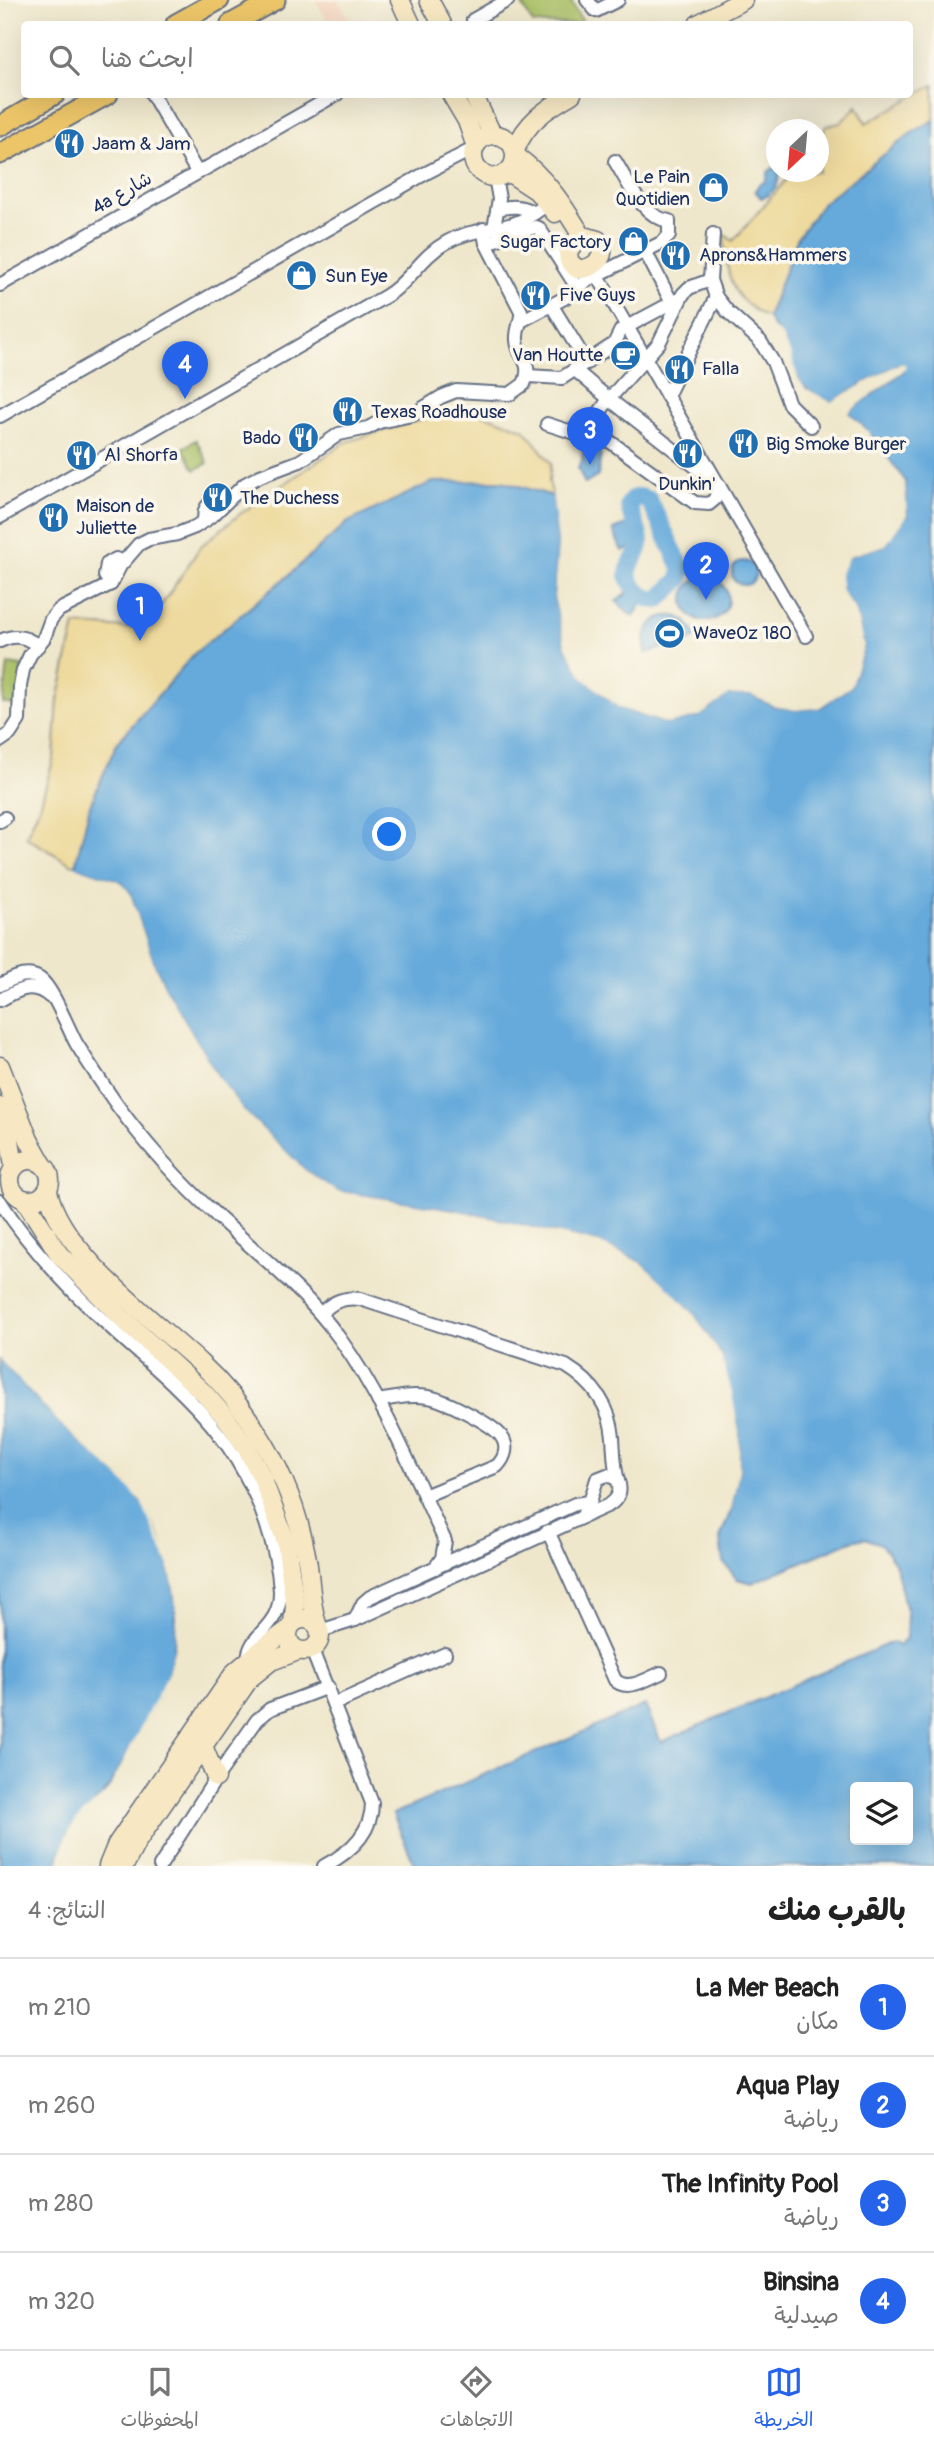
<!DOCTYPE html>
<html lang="ar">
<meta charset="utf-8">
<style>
body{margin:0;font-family:Pangolin,"Playpen Sans Arabic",sans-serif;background:#f2f2f2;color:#222;direction:rtl}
.controls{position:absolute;right:21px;bottom:21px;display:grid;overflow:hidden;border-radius:7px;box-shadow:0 7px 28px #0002}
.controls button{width:63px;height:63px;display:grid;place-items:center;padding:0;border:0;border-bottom:2px solid #e0e0e0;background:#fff;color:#222;font:35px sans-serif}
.compass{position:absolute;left:766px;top:119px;width:63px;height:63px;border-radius:50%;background:#fff;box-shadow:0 7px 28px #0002;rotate:206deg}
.you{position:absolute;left:390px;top:835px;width:24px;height:24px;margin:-18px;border:5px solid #fff;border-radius:50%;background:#1a73e8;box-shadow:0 0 0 10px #1a73e833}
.badge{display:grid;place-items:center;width:46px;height:46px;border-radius:50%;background:#2563eb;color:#fff;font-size:23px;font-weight:700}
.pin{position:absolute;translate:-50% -58px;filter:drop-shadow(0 2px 4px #0008)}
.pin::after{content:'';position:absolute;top:37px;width:24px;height:21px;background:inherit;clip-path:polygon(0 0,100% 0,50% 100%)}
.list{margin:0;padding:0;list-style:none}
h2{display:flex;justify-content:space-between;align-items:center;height:91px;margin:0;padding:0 28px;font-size:30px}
h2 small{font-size:23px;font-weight:400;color:#767676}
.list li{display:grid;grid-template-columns:46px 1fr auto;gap:21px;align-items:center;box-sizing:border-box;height:98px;padding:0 28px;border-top:2px solid #e0e0e0}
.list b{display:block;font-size:26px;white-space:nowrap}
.list p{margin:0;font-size:23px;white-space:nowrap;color:#767676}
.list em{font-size:23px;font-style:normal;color:#767676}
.icon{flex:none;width:38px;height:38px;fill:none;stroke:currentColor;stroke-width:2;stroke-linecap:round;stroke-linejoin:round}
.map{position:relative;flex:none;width:934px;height:1866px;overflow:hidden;direction:ltr}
.search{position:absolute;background:#fff;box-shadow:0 7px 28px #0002;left:21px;right:21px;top:21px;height:77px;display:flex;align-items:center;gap:18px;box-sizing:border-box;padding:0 24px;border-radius:7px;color:#767676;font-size:26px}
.sheet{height:483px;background:#fff}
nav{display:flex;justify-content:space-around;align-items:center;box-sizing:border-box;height:98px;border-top:2px solid #e0e0e0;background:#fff;font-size:19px;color:#767676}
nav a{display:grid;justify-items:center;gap:4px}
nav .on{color:#2563eb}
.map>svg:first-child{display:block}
.built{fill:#f3d4be}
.green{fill:#a9be63;stroke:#627660;stroke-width:2}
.sand{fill:#eeda9e;stroke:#84847e;stroke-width:2}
.water{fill:#66aadb;stroke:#406c9c;stroke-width:2;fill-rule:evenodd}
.pier{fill:#efe7cb}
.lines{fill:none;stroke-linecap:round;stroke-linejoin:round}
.river{stroke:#66aadb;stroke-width:18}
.street-casing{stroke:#656f84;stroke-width:16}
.secondary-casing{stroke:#656f84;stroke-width:21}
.primary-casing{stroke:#656f84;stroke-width:23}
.street{stroke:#fff;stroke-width:12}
.secondary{stroke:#f7e8c3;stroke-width:18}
.primary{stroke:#ecc569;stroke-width:19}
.labels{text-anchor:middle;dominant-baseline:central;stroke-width:7;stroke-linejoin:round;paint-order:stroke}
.poi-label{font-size:19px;fill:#1b2f5e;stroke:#fbf7ec;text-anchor:start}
.street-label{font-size:19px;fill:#1b2f5e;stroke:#fbf7ec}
</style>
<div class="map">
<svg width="934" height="1866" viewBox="0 0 934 1866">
<rect width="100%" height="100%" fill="#fbf7ec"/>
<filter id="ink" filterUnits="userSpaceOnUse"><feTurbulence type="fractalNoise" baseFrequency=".0143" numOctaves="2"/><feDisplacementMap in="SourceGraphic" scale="14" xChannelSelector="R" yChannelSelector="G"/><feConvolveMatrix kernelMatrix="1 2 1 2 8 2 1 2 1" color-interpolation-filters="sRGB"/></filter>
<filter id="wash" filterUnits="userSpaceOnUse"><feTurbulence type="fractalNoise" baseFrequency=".00686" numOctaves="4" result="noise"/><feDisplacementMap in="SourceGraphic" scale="28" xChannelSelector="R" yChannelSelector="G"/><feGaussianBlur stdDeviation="1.57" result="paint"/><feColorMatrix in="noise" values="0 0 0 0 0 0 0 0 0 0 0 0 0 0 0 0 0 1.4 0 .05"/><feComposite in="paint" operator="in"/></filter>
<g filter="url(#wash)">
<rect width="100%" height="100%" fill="#efe7cb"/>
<!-- built -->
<polygon class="built" points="315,0 338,0 352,24 329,24"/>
<!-- green -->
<g class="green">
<polygon points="526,0 570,0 584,24 533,24 521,3"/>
<polygon points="196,440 208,463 195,470 183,448"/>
<polygon points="8,664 22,666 18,706 3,703"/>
</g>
<!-- sand -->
<g class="sand">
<path d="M934,85V120L910,134L823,203L798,237L767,318C725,294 730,278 723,234L733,241L793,172H818L819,143L826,126L840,123L857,106L866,123Z"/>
<polygon points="463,407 524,429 551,463 549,482 553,496 502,481 348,522 289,575 194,654 117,743 90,805 76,867 26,837 41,803 54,757 58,700 75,625 132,628 161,606 201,546 240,514 346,442"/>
</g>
<!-- water -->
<g class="water">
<path d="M934,120V1866H415L393,1814L645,1705L661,1742L892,1642L899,1646L906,1638L907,1615L895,1563L881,1544L865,1538L851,1541L752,1583L737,1579L723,1562L720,1538L731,1510L739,1471V1431L721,1355L693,1313L642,1263L599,1243L460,1211L336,1191L305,1170L245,1112L218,1077L166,989L154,964L130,893L121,882L75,866L90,805L117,743L194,654L289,575L348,522L432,482L502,481L553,496L558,543L554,597L565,645L583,677L619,708L668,724L700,716L728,695H751L774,706L795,710L820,708L851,686L864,646L856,611L842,591L839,574L850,556L886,545L907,515L905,481L867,430L848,413L904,371L900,363L831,402C823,398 813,394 806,388C793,378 791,354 783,339C779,331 771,326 767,318L798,237L823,203L910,134ZM855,1787H908V1840H855Z"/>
<path d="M773,168L780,172C780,182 772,196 761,198L755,191L759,184L765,182L768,172Z"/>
<polygon points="584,441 601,454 598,476 585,484 578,468 582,461"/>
<polygon points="627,525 633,541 630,549 622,551 613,530"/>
<circle cx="744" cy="573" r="12"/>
<circle cx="706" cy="599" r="22"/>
<polygon points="631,583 639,593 651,599 641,605 634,616 628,613 616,601 626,594"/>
<path d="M665,616C682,614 690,623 697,638L646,653C642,636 647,622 665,616Z"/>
<path d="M0,1360C22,1383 43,1407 66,1429C90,1453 123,1474 142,1503C172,1551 185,1616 169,1671C157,1707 133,1741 116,1775C98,1811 63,1818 58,1866H0Z"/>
</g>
<!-- pier -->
<g class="pier">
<polygon points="763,316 767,318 772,328 781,334 791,355 798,378 805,388 831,402 900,363 906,365 904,370 848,413 867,430 905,482 907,515 886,545 850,556 840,574 842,591 856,611 864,646 851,686 819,708 795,710 774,706 751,695 729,695 700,716 668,724 619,708 583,678 565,645 554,597 558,543 552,492 556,495 562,543 558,597 568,644 585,675 620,705 668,720 698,713 728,691 752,692 776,702 795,706 818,705 848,684 860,646 852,613 839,592 836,573 848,553 883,542 903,514 901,483 864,433 845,413 902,367 830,405 803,391 795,380 788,356 778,337 769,330"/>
<polygon points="72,865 121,882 130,893 154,964 166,989 218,1077 245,1112 305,1170 336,1191 460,1211 599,1243 642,1263 672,1291 693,1313 721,1355 731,1389 739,1431 739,1471 731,1510 723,1522 728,1509 735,1471 735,1431 727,1390 718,1356 690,1315 670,1293 640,1266 597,1246 459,1215 335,1194 303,1173 242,1114 215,1079 163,991 151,965 127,895 119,885 74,870"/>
<polygon points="0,1357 67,1426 121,1475 144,1500 171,1563 177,1590 181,1617 178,1646 171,1674 111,1793 80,1822 68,1840 62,1866 58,1866 59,1860 65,1838 77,1819 108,1791 168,1673 175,1645 177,1617 174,1590 168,1564 141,1502 119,1477 64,1428 0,1360"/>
</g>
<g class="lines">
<!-- river -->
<path class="river" d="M640,497L649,500L682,569L680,579L658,600C642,599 633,589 628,575C628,562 640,555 640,543C640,529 630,518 629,504L633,499Z"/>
</g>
</g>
<g filter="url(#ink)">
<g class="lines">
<defs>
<g id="street">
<polyline points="587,0 596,11 618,0"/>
<polyline points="473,20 508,0"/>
<polyline points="152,94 197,172"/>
<path d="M498,209C512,205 522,206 535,213"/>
<polyline points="494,228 499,199 495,177"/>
<polyline points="713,234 710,280 716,297 728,312 760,341 773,362 789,404 811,426"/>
<polyline points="486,243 535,227 539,228 578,289"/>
<polyline points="645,251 672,303"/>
<polyline points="592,266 806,636"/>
<polyline points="0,285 337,94"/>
<polyline points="552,306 587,363"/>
<path d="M521,321L574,293L586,281L661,243L669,236V221C642,217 628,182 615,161"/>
<polyline points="575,370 609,399 719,485 715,499 709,504 695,503 590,427"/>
<polyline points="528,376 562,378 614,344 621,330 679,299"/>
<polyline points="667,396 716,297"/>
<polyline points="0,416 426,173 473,149"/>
<polyline points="547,424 578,434 585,433 609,399 659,343 683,294 689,288 710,280"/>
<path d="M0,517L386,296C410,282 421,256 447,242C466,231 485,231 505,226C521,223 535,213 549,203"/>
<path d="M205,521C202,507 211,498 224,503"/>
<polyline points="111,584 105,576 107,564 116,559 123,561"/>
<path d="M0,641C14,634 26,636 38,646"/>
<path d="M0,741L10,734L19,720L20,686L23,670L30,655L44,638L51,619L59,610L111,584L120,566L139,544L149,539L177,534L195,527L214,514L245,484L260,476L300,461L339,434L368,428L379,422L412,415L441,397L456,391L510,394L524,384C534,361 518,359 517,340C516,329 522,321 521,311L486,243L483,229"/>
<polyline points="0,821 5,818"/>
<path d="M0,985C13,979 26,970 40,979C52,987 68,1028 76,1043C89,1064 103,1085 117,1105C146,1145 180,1182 216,1215C259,1255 306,1291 340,1339C384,1400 413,1473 445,1541L442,1558L435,1568"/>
<path d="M0,1000C18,990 33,981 50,997"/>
<path d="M0,1201C23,1237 52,1270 82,1300C157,1375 230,1415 266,1523C273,1544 279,1569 280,1591C281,1629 248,1632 248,1661"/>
<path d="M321,1314C332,1301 344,1297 360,1299L566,1366C592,1382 610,1405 613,1437C614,1452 614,1467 618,1481"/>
<path d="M378,1401C395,1398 411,1394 428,1397C443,1399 492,1424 501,1436C509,1446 505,1458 497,1466L424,1496"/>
<path d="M548,1531L615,1680C627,1692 647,1679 661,1673"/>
<polyline points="355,1620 363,1603 370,1597 575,1504 590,1502"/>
<path d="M320,1631L355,1620L609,1505C620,1498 622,1489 617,1479L607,1475L597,1479L590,1502L583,1515"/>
<path d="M312,1650L372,1803C372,1833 349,1853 324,1866"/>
<polyline points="334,1704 445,1654"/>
<polyline points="160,1866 216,1778 257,1720 270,1709 328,1687"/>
</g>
<g id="secondary">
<polyline points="400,0 411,24"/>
<polyline points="429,0 442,24"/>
<polyline points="698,24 743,0"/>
<polyline points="451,94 467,121 475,144"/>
<polyline points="473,94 492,134"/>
<circle cx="494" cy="156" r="21"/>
<path d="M515,150C526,122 546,109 572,94"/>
<path d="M516,156C546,178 564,206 583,238"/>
<polyline points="508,172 537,191 555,213"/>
<path d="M588,237L598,240C610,256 594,270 577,269L569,261L568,251L575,242Z"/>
<polyline points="0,1066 29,1140 42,1163"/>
<polyline points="0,1107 9,1133 14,1167"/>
<circle cx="30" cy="1180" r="20"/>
<path d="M48,1190C59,1251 155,1321 200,1363C222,1383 241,1406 257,1432C282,1470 299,1515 307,1559C311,1582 310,1605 318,1627"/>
<polyline points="25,1200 59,1254 121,1317 204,1393 226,1418 246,1447 262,1477 286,1542 295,1606 293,1623"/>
<circle cx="304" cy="1635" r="16"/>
<polyline points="203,1746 216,1778"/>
<polyline points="108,1866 117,1844 235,1672 261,1650 288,1630"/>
<polyline points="124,1866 136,1843 250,1678 271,1661 298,1651"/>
</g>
<g id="primary">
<polyline points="176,24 219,0"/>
<polyline points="231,24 275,0"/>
<polyline points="0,126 55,94"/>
<polyline points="0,154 108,94"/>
</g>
</defs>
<!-- street casing -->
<use href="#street" class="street-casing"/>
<!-- secondary casing -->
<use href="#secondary" class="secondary-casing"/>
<!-- primary casing -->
<use href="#primary" class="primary-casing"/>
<!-- street -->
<use href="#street" class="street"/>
<!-- secondary -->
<use href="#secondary" class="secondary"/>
<!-- primary -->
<use href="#primary" class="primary"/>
</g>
</g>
<!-- icons -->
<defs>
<symbol id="restaurant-disc" viewBox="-11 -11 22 22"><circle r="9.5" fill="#1f6fb2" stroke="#fbf7ec"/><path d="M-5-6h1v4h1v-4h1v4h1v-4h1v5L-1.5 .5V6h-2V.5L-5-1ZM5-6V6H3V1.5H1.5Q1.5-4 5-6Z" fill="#fff"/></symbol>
<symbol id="shop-disc" viewBox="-11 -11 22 22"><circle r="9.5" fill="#1f6fb2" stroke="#fbf7ec"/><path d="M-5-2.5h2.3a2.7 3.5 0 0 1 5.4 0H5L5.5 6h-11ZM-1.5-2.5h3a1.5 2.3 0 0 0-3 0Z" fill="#fff"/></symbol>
<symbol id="cafe-disc" viewBox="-11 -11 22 22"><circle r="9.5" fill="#1f6fb2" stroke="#fbf7ec"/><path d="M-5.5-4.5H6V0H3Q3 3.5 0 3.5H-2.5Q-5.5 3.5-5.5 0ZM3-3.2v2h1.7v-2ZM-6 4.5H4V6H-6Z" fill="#fff"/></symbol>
<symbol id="stadium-disc" viewBox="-11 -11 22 22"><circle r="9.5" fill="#1f6fb2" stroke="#fbf7ec"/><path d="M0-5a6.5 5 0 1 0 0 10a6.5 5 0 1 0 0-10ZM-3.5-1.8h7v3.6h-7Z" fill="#fff"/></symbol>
</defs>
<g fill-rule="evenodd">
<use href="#restaurant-disc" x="52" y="126" width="35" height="35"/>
<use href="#shop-disc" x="696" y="170" width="35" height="35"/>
<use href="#shop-disc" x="616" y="224" width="35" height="35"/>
<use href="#restaurant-disc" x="658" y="238" width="35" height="35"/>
<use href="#shop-disc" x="284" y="258" width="35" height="35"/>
<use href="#restaurant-disc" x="518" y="278" width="35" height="35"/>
<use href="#cafe-disc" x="608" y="338" width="35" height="35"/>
<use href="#restaurant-disc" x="662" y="352" width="35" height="35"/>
<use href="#restaurant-disc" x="330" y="394" width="35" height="35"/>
<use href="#restaurant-disc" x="286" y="420" width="35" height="35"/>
<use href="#restaurant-disc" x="726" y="426" width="35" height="35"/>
<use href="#restaurant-disc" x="670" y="436" width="35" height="35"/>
<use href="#restaurant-disc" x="64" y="438" width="35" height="35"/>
<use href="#restaurant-disc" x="200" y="480" width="35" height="35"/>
<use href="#restaurant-disc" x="36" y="500" width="35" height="35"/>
<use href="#stadium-disc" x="652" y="616" width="35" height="35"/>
</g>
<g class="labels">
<!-- poi labels -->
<g class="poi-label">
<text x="92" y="144">Jaam &amp; Jam</text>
<text x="690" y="177" text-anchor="end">Le Pain<tspan x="690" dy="22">Quotidien</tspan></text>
<text x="611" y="242" text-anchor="end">Sugar Factory</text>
<text x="699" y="255">Aprons&amp;Hammers</text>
<text x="325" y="276">Sun Eye</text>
<text x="559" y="295">Five Guys</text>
<text x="603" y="355" text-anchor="end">Van Houtte</text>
<text x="702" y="369">Falla</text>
<text x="371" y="412">Texas Roadhouse</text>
<text x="281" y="438" text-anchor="end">Bado</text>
<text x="766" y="444">Big Smoke Burger</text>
<text x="104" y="455">Al Shorfa</text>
<text x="687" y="484" text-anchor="middle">Dunkin'</text>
<text x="240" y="498">The Duchess</text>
<text x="76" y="506">Maison de<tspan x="76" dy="22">Juliette</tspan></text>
<text x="693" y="633">WaveOz 180</text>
</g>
<!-- street labels -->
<g class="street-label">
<text transform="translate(122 193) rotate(-30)">4a شارع</text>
</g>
</g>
</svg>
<div class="controls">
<button><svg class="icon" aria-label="layers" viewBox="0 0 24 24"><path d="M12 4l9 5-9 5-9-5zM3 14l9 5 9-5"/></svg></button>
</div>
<svg class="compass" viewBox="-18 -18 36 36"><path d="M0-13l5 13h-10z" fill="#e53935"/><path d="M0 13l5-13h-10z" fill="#767676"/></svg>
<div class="you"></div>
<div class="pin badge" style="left:140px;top:641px">1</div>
<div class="pin badge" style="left:706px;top:600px">2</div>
<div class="pin badge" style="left:590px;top:465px">3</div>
<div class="pin badge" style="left:185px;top:399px">4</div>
<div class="search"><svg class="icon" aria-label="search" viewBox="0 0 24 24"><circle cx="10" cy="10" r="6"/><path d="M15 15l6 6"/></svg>ابحث هنا</div>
</div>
<section class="sheet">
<h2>بالقرب منك<small>النتائج: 4</small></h2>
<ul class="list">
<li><span class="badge">1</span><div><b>La Mer Beach</b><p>مكان</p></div><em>210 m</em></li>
<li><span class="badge">2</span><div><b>Aqua Play</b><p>رياضة</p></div><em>260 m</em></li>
<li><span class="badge">3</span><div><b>The Infinity Pool</b><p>رياضة</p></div><em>280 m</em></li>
<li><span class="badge">4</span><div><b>Binsina</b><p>صيدلية</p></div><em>320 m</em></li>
</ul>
</section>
<nav>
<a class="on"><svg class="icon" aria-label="map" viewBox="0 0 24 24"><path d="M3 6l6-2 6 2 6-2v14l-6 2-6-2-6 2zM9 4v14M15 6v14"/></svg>الخريطة</a>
<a><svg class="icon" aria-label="directions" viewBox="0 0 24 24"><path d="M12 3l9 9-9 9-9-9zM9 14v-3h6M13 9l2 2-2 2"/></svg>الاتجاهات</a>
<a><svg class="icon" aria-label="saved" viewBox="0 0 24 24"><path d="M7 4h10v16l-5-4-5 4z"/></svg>المحفوظات</a>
</nav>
